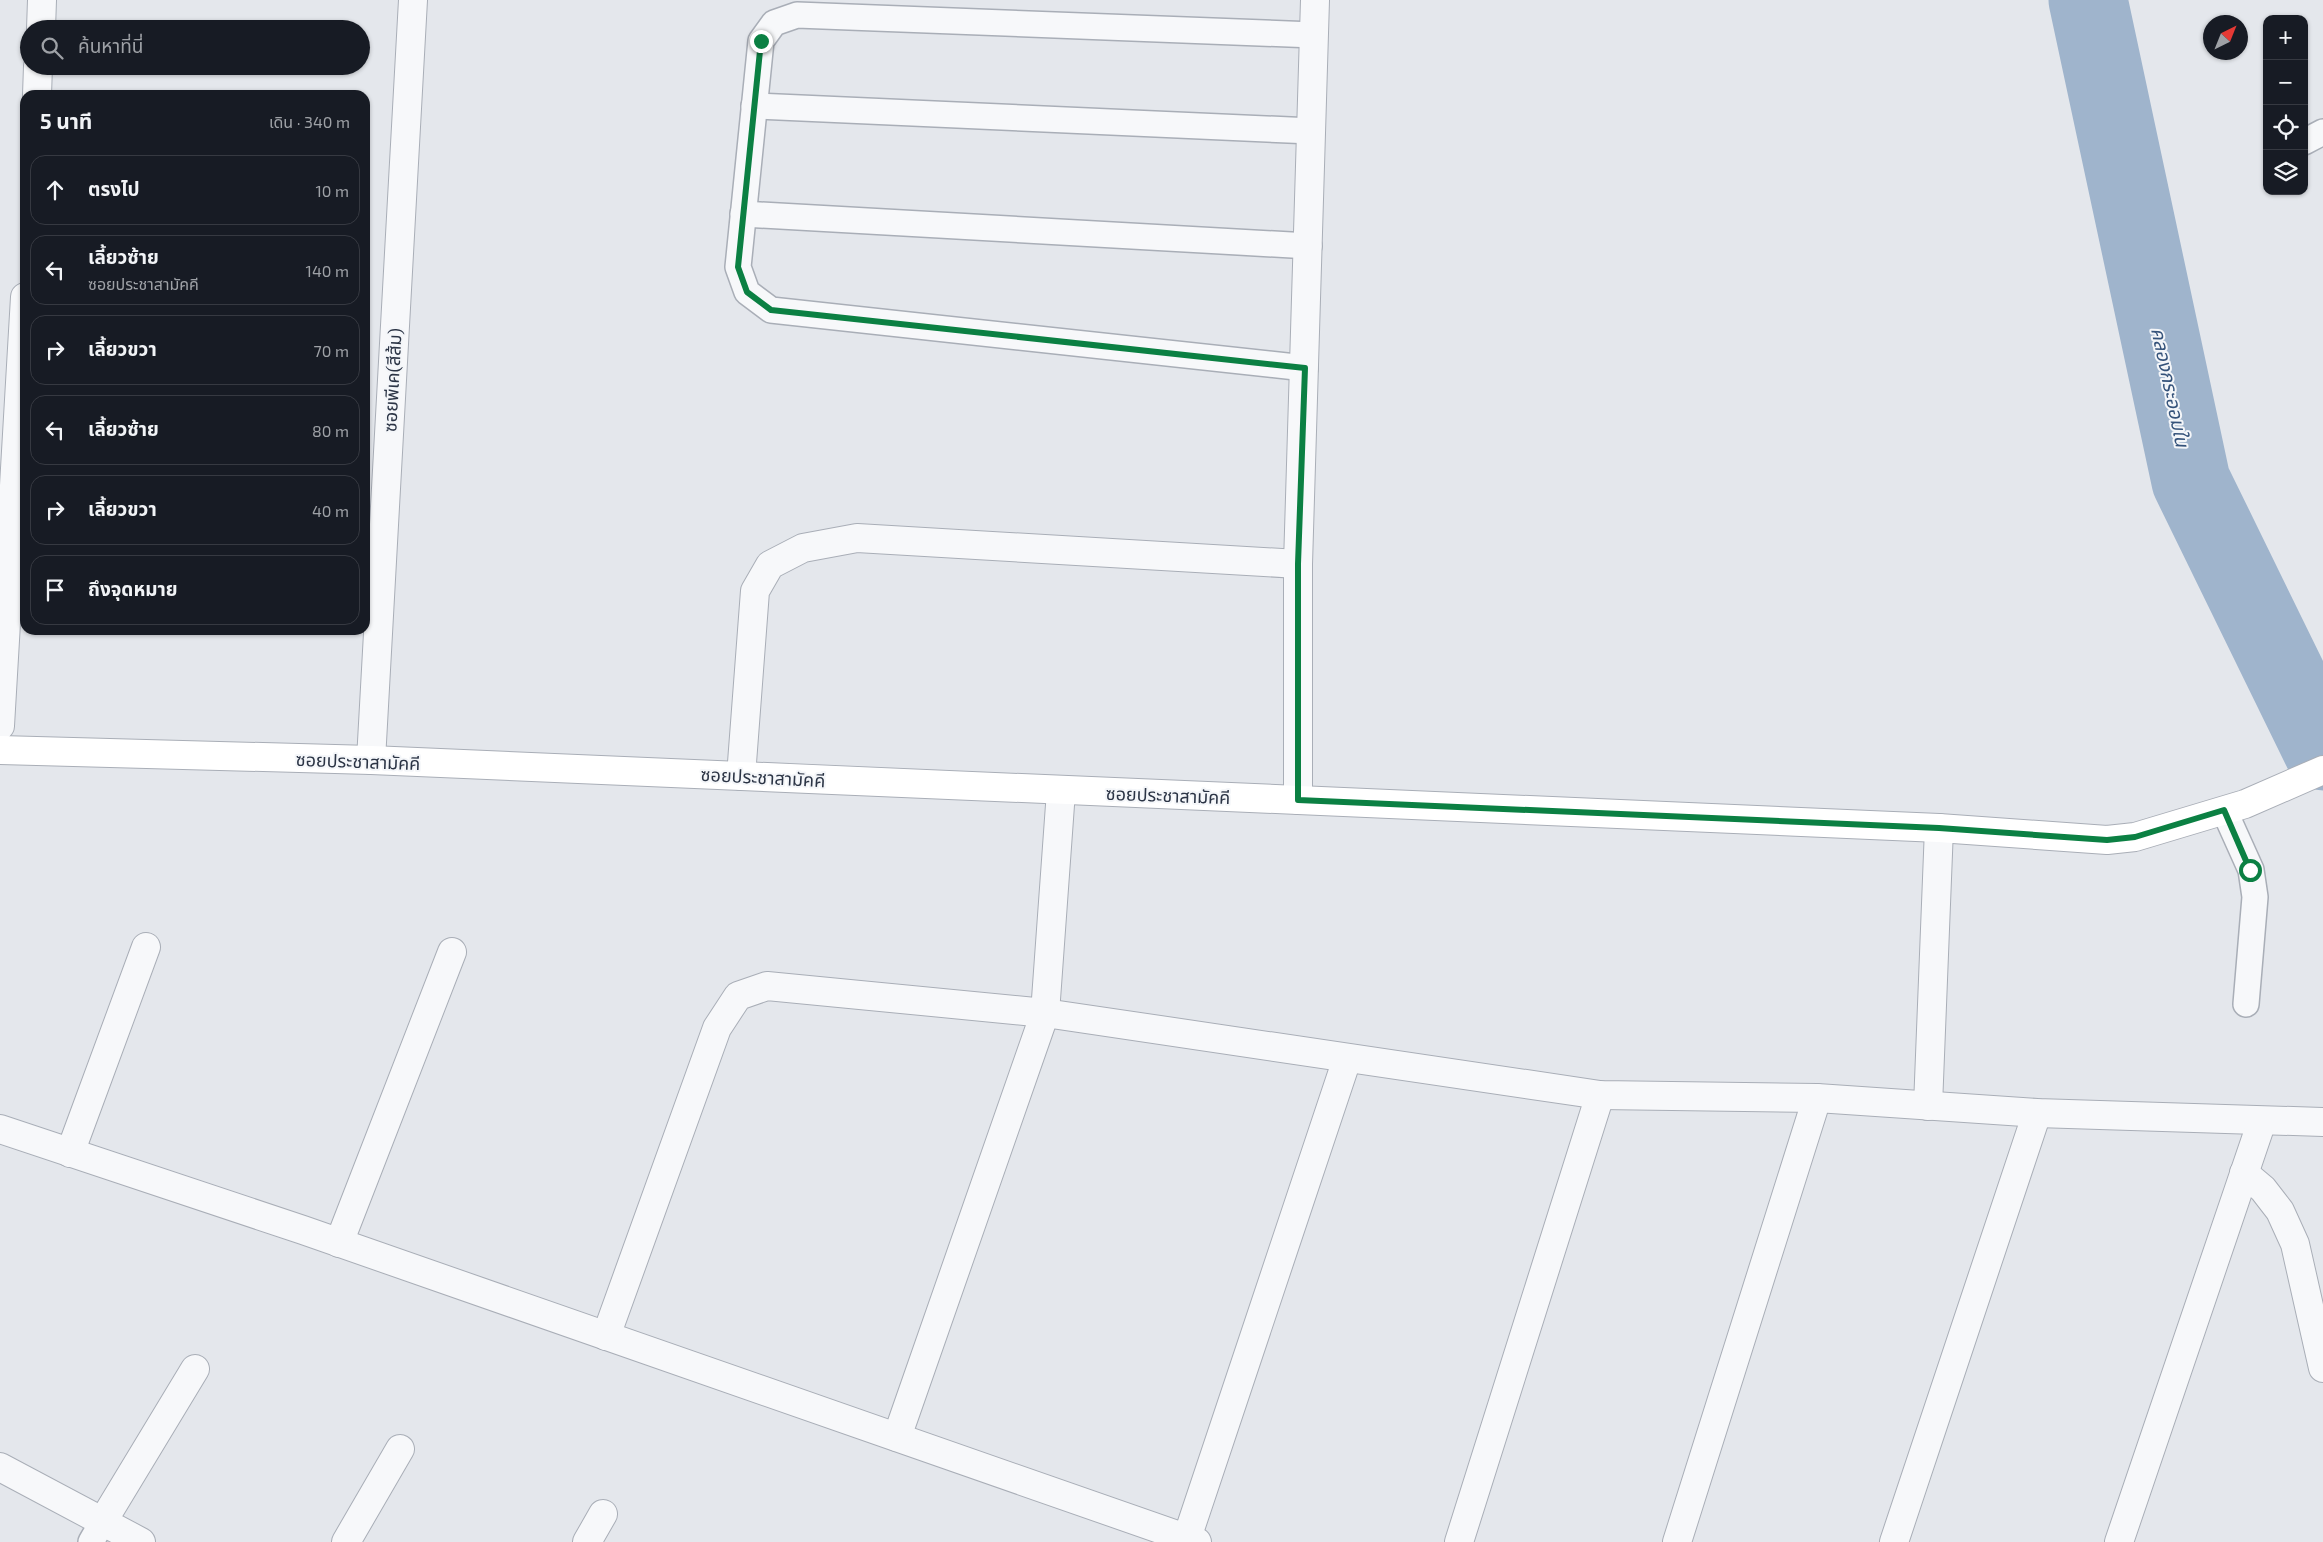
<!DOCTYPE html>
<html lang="th">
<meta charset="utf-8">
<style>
body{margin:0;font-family:"Exo 2","Noto Sans Thai",sans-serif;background:#20242c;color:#f1f3f6}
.controls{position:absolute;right:15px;top:15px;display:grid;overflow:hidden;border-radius:10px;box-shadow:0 1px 4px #0004}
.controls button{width:45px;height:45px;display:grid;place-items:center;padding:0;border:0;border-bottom:1px solid #363941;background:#171b24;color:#f1f3f6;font:25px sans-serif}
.compass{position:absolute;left:2203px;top:15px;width:45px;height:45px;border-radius:50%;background:#171b24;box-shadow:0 1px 4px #0004;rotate:43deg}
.stop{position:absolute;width:15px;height:15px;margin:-11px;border:4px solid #0b8043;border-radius:50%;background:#fff}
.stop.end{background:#0b8043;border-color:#fff;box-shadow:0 1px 5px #0008}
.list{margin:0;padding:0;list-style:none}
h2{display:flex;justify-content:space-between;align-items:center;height:65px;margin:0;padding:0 20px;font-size:21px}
h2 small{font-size:16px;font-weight:400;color:#9ea1a6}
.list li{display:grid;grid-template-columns:32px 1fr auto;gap:15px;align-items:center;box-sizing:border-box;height:70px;margin:0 10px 10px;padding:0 10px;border:1px solid #363941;border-radius:15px}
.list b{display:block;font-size:19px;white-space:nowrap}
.list p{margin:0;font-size:16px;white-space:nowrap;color:#9ea1a6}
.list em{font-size:16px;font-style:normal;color:#9ea1a6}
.icon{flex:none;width:28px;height:28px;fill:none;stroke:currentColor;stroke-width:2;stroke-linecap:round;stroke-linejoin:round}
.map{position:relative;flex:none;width:2323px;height:1542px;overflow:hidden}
.search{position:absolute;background:#171b24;box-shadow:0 1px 4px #0004;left:20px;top:20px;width:350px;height:55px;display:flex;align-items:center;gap:12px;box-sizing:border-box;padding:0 18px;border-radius:28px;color:#9ea1a6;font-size:19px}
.panel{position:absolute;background:#171b24;box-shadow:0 1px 4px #0004;left:20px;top:90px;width:350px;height:545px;border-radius:15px}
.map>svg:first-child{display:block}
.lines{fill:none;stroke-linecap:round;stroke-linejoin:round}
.river{stroke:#9fb4cc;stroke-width:79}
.lane-casing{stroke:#a9aeb7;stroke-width:28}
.street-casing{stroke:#a9aeb7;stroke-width:30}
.secondary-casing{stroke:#a9aeb7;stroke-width:30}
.lane{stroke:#f7f8fa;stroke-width:25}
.street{stroke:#f7f8fa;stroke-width:28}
.secondary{stroke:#fff;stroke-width:28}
.route{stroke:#0b8043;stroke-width:6}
.labels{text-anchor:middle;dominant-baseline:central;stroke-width:4;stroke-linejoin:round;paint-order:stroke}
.street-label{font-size:18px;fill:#2b3445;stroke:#f4f6f9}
.water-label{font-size:19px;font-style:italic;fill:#34527a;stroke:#f4f6f9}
</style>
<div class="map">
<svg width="2323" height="1542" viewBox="0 0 2323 1542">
<rect width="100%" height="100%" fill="#e4e7ec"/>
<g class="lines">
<!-- river -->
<polyline class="river" points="2088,0 2191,481 2323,751"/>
<defs>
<g id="lane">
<polyline points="754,106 1312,131"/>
<polyline points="2304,142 2323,132"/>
<polyline points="743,214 1309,246"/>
<polyline points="1305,368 771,310 747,292 738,267 761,41 774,23 797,15 1314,35"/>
<polyline points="2224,810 2251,870 2255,897 2246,1004"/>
<polyline points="91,1542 103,1521"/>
</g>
<g id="street">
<polyline points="41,29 42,0"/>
<polyline points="37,95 38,66"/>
<polyline points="0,726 25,297"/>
<polyline points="371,760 413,0"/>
<polyline points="741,776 755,591 770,565 803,548 857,538 1298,564"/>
<polyline points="1298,800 1298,564 1315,0"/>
<polyline points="1928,1106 1939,828"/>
<polyline points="0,1129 303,1230 1197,1542"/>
<polyline points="70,1153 146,947"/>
<polyline points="2244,1173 2263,1189 2280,1211 2295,1244 2323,1368"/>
<polyline points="339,1243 452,952"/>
<polyline points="606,1336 717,1028 738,996 767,986 1045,1013 1600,1095 1817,1098 2037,1113 2323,1122"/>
<polyline points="897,1437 1045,1013 1061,791"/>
<polyline points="0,1467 141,1542"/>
<polyline points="103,1521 195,1369"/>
<polyline points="1187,1538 1347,1059"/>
<polyline points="346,1542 400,1449"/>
<polyline points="587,1542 603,1514"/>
<polyline points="1459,1542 1600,1095"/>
<polyline points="1677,1542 1817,1098"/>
<polyline points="1894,1542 2037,1113"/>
<polyline points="2119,1542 2262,1121"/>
</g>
<polyline id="secondary" points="0,750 371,760 1298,800 1939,828 2107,840 2135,837 2245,804 2323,770"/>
</defs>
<!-- lane casing -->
<use href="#lane" class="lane-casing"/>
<!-- street casing -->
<use href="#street" class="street-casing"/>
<!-- secondary casing -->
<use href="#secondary" class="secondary-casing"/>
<!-- lane -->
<use href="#lane" class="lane"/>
<!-- street -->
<use href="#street" class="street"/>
<!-- secondary -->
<use href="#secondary" class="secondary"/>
</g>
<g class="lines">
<!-- route -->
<polyline class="route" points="761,41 738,267 747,292 771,310 1305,368 1298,564 1298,800 1939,828 2107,840 2135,837 2224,810 2250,870"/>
</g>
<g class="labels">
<!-- street labels -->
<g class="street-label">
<text transform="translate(392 380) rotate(-87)">ซอยพีเค(สีส้ม)</text>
<text transform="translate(358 761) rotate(2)">ซอยประชาสามัคคี</text>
<text transform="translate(763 777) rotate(3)">ซอยประชาสามัคคี</text>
<text transform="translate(1168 795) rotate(2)">ซอยประชาสามัคคี</text>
</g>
<!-- water labels -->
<g class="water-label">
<text transform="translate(2171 387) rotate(78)">คลองกระออมใน</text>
</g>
</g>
</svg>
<div class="controls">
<button>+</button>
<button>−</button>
<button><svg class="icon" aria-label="locate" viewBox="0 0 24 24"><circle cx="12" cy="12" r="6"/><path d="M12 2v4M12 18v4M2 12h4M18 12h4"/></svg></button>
<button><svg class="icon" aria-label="layers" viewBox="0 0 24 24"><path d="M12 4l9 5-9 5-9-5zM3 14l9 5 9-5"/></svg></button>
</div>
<svg class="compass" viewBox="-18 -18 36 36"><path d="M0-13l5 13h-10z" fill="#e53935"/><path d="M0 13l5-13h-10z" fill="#9ea1a6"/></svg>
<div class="stop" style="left:2250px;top:870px"></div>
<div class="stop end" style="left:761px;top:41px"></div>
<div class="search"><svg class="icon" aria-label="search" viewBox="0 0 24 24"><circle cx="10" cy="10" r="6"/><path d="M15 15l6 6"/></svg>ค้นหาที่นี่</div>
<section class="panel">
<h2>5 นาที<small>เดิน · 340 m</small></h2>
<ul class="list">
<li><svg class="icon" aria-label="ahead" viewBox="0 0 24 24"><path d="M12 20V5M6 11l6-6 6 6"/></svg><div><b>ตรงไป</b></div><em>10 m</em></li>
<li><svg class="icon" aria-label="left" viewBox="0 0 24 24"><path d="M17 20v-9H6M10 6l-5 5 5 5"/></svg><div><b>เลี้ยวซ้าย</b><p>ซอยประชาสามัคคี</p></div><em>140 m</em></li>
<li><svg class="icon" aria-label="right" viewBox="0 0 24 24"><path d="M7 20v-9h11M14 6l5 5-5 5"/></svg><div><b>เลี้ยวขวา</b></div><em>70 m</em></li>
<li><svg class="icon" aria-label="left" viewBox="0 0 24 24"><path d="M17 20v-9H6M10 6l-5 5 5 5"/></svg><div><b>เลี้ยวซ้าย</b></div><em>80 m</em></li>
<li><svg class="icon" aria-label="right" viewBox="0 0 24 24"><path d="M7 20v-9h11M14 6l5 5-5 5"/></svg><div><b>เลี้ยวขวา</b></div><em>40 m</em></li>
<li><svg class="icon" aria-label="arrive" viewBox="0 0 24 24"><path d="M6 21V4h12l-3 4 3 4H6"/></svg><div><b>ถึงจุดหมาย</b></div></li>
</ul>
</section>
</div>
